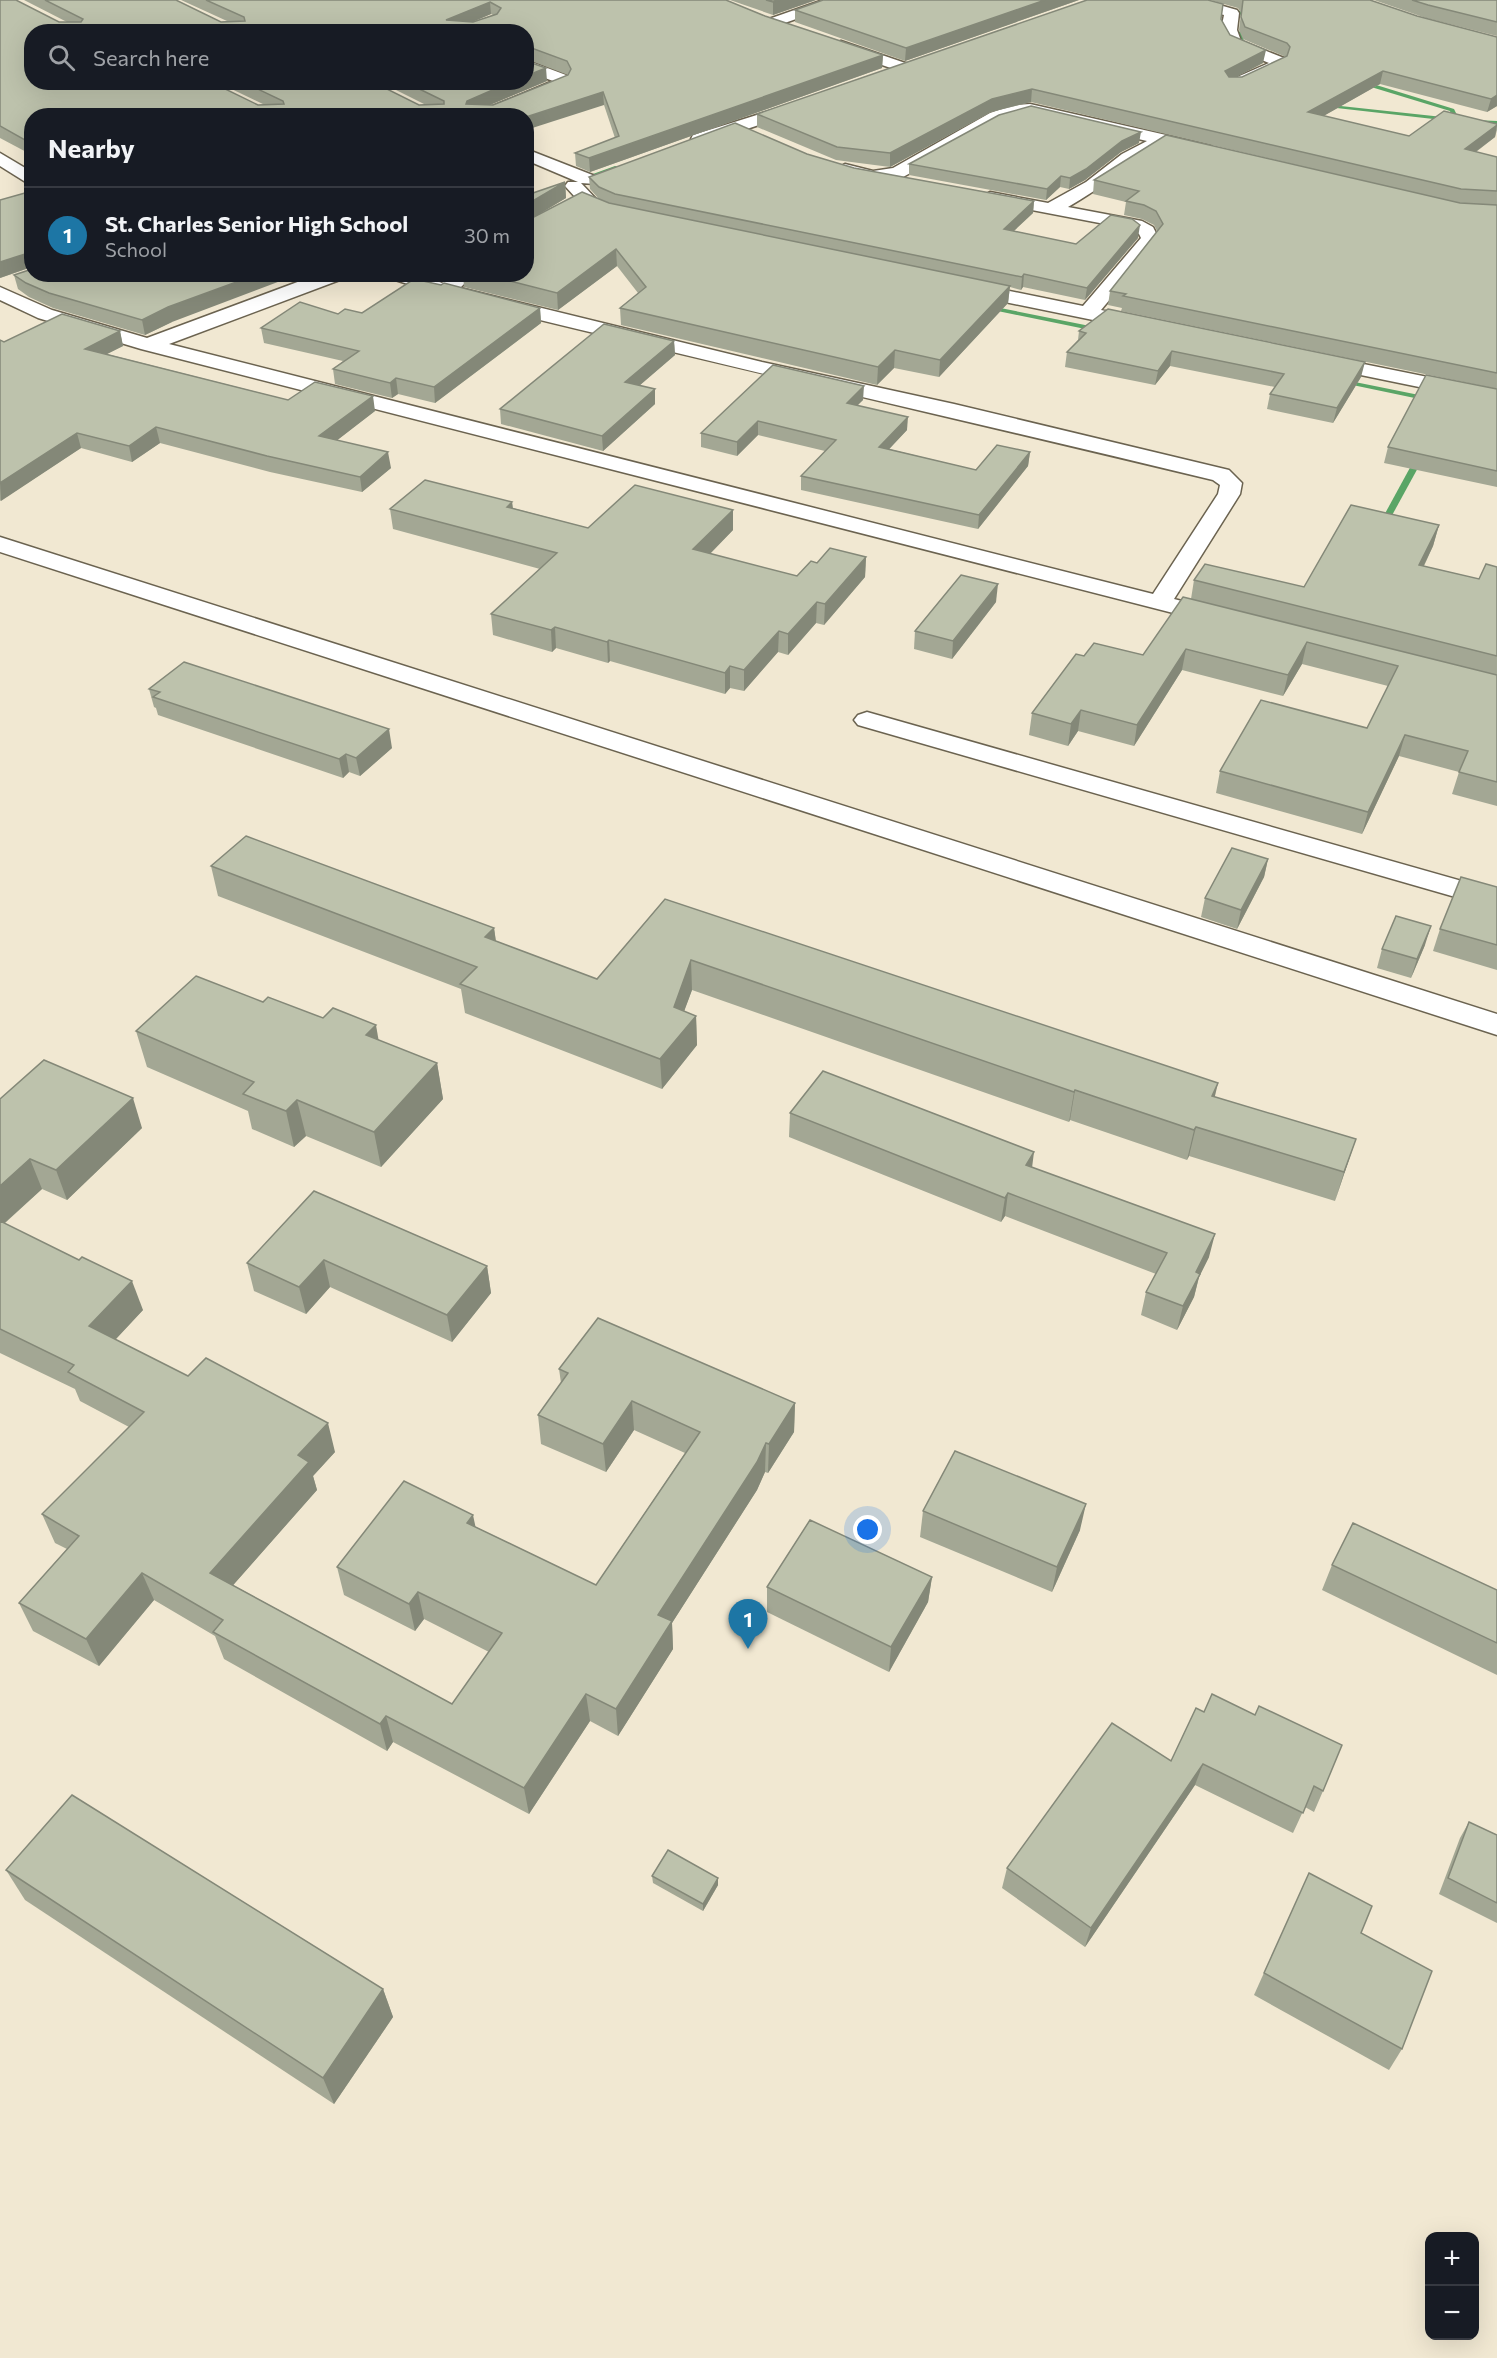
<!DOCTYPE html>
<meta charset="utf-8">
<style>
body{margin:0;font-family:Commissioner,sans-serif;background:#242831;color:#f1f3f6}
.controls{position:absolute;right:18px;bottom:18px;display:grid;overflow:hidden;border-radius:12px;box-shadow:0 6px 24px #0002}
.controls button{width:54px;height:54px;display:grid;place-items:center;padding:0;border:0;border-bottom:2px solid #363941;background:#171b24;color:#f1f3f6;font:30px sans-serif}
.you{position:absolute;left:868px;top:1530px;width:21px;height:21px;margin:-15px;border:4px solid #fff;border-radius:50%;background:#1a73e8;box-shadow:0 0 0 9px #1a73e833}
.badge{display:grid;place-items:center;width:39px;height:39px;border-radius:50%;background:#1d76a5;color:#fff;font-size:20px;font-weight:700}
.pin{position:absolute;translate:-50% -50px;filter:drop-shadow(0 2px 3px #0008)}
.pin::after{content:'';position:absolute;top:32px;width:21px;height:18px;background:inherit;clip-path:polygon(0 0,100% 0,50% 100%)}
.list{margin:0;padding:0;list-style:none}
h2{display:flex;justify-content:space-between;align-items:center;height:78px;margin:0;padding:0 24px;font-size:26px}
h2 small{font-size:20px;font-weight:400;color:#9ea1a6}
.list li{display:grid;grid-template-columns:39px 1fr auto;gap:18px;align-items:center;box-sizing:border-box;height:96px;padding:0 24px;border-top:2px solid #363941}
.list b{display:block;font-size:22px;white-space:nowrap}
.list p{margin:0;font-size:20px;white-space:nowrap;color:#9ea1a6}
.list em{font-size:20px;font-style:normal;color:#9ea1a6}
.icon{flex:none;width:33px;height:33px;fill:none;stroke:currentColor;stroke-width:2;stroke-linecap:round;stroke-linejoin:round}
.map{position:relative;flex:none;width:1497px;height:2358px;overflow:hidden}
.search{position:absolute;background:#171b24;box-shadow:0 6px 24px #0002;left:24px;top:24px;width:510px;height:66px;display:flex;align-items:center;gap:15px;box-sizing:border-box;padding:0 21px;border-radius:24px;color:#9ea1a6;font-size:22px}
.panel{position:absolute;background:#171b24;box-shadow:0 6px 24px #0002;left:24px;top:108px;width:510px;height:174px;border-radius:24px}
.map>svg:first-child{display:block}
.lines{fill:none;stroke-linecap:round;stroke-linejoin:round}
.stream{fill:#5aa566;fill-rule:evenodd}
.minor-casing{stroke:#6b6350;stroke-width:3}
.minor{fill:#fff;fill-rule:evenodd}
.wall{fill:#a3a794;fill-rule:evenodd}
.shaded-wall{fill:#848878}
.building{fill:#bdc2ac;stroke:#848878;stroke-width:1.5;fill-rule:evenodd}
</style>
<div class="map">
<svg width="1497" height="2358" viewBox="0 0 1497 2358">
<rect width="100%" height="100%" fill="#f1e8d2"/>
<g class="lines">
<!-- stream -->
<g class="stream">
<polygon points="1193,0 1202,0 1244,12 1251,24 1243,35 1244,43 1254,49 1254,51 1250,51 1238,44 1237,35 1245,24 1240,14"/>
<polygon points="1360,80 1454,109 1459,119 1451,121 1319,106 1322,104 1452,118 1450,111 1358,83"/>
<polygon points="1475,120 1497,121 1497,125 1477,123"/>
<polygon points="615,166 620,167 562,188 557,187"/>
<polygon points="985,305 1100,328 1104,330 1100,332 988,309 984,307"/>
<polygon points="1340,379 1429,397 1433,399 1429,401 1343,383 1340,383"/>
<polygon points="1418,453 1425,455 1390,519 1383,521 1382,519"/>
</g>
<defs>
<g id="minor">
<polygon points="823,0 844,0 842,3 776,26 766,26 763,23 766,20"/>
<polygon points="1179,0 1202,0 1237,10 1239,13 1237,30 1241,41 1284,58 1286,61 1284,67 1247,84 1235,84 1233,81 1235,78 1269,63 1230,47 1221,30 1224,15 1181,3"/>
<polygon points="841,41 914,66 916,69 908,74 836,49 833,46 836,43"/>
<polygon points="526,60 566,75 570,83 568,86 493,116 469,116 553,81 526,71"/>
<polygon points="798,102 804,104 806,107 804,110 705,143 693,143 691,139 693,135"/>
<path d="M1030,104L1210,145L1213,149L1204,154L1165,145C1131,163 1102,188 1068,207L1142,221L1153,227L1159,239L1157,243L1101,310L1149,320L1152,324L1149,328L1142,330L966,294L956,288L966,282L1083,306L1141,238L1139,234L1131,229L990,202L981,197L990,192L1048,203L1086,182L1122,154L1147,141L1030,114L1017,115L903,177L873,181L839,173L836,169L845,164L873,171L893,168L990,113L1014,105Z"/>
<polygon points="526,149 595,176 598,180 595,184 581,183 598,201 625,210 628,214 619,219 586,209 565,186 568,182 578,182 526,160"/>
<polygon points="0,153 32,172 32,186 0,166"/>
<path d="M319,274H347L345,278L169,344L1153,594L1218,494L1220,485L1213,480C1025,434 836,392 648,346C562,325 474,306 389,278L387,274H417L442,283L453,274H474L460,288L762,362L954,404L1229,470L1242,483L1240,494L1174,599L1229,613L1232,618L1229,623L1220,625L141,349L38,318L0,300V287L52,310L147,338Z"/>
<polygon points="1319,355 1497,391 1497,403 1312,365 1309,361 1312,357"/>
<polygon points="0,537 1497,1014 1497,1035 0,552"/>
<polygon points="867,712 1497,891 1497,909 858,725 854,720 858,715"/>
</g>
</defs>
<!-- minor casing -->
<use href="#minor" class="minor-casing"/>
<!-- minor -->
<use href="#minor" class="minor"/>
</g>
<!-- wall -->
<g class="wall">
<path d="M0,0L59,22H67L24,0H176L221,22L227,21L181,0H726L765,16L883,55L882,68L590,172L576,166L575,153L615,138L604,105L32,116V155L0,138ZM491,14L493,15L472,22ZM32,32H526V59L568,75L493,105H490L547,81L526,82H380L426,105H419L373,82H217L265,105H258Z"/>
<polygon points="730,0 816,0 773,15"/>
<polygon points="1079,0 905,61 795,22 795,10"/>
<polygon points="1210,0 1370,0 1417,16 1497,37 1497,106 1487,112 1380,84 1323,116 1409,136 1497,124 1497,130 1495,137 1476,152 1497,157 1497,389 1121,311 1122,308 1108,305 1110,291 1157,231 1154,225 1142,219 1124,215 1126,202 1093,194 1094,180 1427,196 1031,102 991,112 890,167 836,160 757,127 757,114 1221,19 1230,35 1263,63 1236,77 1242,77 1286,57 1243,39 1239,30 1241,13 1238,8"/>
<polygon points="1374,0 1497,0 1497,36 1426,18"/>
<polygon points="1139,143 1121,152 1085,180 1069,189 1060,187 1046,200 909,175 909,164"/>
<polygon points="807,154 854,168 1034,201 1033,213 1014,231 1076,244 1138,238 1085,300 1023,287 1021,290 1010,287 1008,303 939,377 894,368 877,385 621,325 620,308 638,293 617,266 558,310 464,287 463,274 526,274 526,198 565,182 566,198 539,214 599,199 590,189 589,177"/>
<polygon points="32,191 32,267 0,278"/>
<polygon points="14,275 172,322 145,335 53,308 29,297 18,289"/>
<polygon points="540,308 541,323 435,403 398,394 392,398 335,384 333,369 343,361 264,343 261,328 338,314"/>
<polygon points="120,331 123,346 107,354 288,400 375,411 337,440 391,468 362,492 270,472 160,443 132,462 81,448 0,501 0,340 4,342"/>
<polygon points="1079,331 1361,377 1333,423 1267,409 1270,394 1275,387 1170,366 1155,385 1065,367 1067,352 1078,340"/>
<polygon points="674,341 675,355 639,386 655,404 603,451 501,424 500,409"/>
<polygon points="1497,389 1497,487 1384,463 1388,447"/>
<polygon points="863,400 857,405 907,430 889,449 976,470 1030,452 1028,466 978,529 801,490 801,476 825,451 758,435 737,456 701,447 701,433"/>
<polygon points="512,502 513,508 588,528 733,510 733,530 710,554 797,576 817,563 866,557 865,577 824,625 816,623 788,655 778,652 744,691 730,688 725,694 610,661 608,663 556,648 552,652 493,635 491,614 540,569 393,529 390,509"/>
<polygon points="1439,525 1433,546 1424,566 1479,579 1497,567 1497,806 1452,794 1459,772 1399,756 1362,834 1216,793 1220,771 1367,728 1388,686 1302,664 1283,696 1182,670 1134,746 1078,731 1068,746 1029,735 1032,713 1084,656 1143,655 1191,599 1194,580 1304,587"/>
<polygon points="996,602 952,659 914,649 915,631"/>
<polygon points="149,689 392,748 360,776 349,772 343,778 158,715 156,708 154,707"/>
<polygon points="1268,859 1264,877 1237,929 1201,917 1205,898"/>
<polygon points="211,866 494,928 496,941 597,979 665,899 1215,1097 1356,1139 1335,1201 1189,1156 1187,1160 1070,1120 1069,1122 692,990 684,1011 696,1016 697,1045 662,1089 465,1013 461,989 218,896"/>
<polygon points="1497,887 1497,970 1433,951 1440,929"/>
<polygon points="1425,945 1411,978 1377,968 1382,949"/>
<polygon points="263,1002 378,1040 437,1063 443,1099 381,1167 306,1136 294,1147 252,1129 248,1111 147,1067 136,1031"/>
<polygon points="0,1099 142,1128 67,1200 42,1189 4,1224 143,1310 115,1340 335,1452 313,1476 317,1490 233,1585 452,1704 489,1652 424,1619 415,1631 344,1595 337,1567 476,1527 596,1585 685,1453 634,1430 606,1472 541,1444 538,1415 561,1383 559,1369 795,1403 794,1432 768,1473 765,1472 757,1490 672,1623 673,1649 618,1736 590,1721 529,1814 393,1742 387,1751 224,1659 215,1636 154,1600 99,1666 33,1631 19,1603 67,1549 55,1543 42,1514 129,1427 80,1401 75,1389 0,1353"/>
<polygon points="790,1113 1032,1167 1209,1257 1199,1277 1194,1297 1177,1330 1141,1315 1146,1292 1156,1274 1005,1216 1001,1222 789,1137"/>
<polygon points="314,1191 487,1266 491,1293 452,1342 330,1287 306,1314 254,1291 247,1263"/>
<polygon points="923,1511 1080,1530 1052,1592 920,1537"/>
<polygon points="1332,1565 1497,1590 1497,1675 1322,1590"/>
<polygon points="932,1577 928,1602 889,1672 767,1612 767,1587"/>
<polygon points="1196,1708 1323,1791 1314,1812 1305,1807 1293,1833 1195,1785 1085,1947 1002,1888 1007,1868 1171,1761"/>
<polygon points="1469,1822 1497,1835 1497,1923 1439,1894 1460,1838"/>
<polygon points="6,1870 383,1989 393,2017 334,2104 25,1900"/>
<polygon points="1309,1873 1361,1933 1402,2049 1389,2070 1254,1995"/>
<polygon points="652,1876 718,1878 718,1885 703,1911 653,1883"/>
</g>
<!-- shaded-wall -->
<g class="shaded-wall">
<polygon points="780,0 816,0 773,15 773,2"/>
<polygon points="1045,0 1079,0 905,61 906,48"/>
<polygon points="490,2 491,14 449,32 446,20"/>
<polygon points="1266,50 1263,63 1223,84 1225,71"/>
<polygon points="883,55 882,68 590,172 589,158"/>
<polygon points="546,68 547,81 468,114 466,104 467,101 511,82 526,82 526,76"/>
<polygon points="1383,71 1380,84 1306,126 1308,112"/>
<polygon points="1032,89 1031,102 991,112 890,167 890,153 992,99"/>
<polygon points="603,92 604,105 526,130 526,117"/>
<polygon points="1497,95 1497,106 1487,112 1491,99"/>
<polygon points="1497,125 1495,137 1462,162 1465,149"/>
<polygon points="1141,132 1139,143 1121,152 1085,180 1069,189 1070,178 1122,141"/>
<polygon points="1061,176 1060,187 1046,200 1047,189"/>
<polygon points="565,182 566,198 526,222 526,205"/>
<polygon points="1034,201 1033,213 1003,241 1004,229"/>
<polygon points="1140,225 1138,238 1085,300 1087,288"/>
<polygon points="616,249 617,266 558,310 557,293"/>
<polygon points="28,253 31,267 0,278 0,262"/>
<polygon points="258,274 299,274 172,322 145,335 142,320 168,307"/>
<polygon points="1024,274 1023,287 1021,290 1022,277"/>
<polygon points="1010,286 1008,303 939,377 940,360"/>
<polygon points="540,308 541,323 435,403 434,387"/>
<polygon points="120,331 123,346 89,363 85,349"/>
<polygon points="674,341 675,355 626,397 625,382"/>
<polygon points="895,350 894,368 877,385 878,367"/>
<polygon points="1172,351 1170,366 1155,385 1158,371"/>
<polygon points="1365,362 1361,377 1333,423 1337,408"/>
<polygon points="396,378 398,394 392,398 390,383"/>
<polygon points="864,386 863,400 847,416 847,403"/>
<polygon points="655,389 655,404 603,451 602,436"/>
<polygon points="373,396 375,411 322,452 319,436"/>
<polygon points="908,417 907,430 878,461 879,447"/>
<polygon points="758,421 758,435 737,456 737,442"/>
<polygon points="156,427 160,443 132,462 129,446"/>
<polygon points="77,433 81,448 1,501 0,483"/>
<polygon points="388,452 391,468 362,492 360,477"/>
<polygon points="1030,452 1028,466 978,529 979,515"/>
<polygon points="512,502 514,523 507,507"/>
<polygon points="733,510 733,530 694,570 693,549"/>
<polygon points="1439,525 1433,546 1414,586 1419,565"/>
<polygon points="866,557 865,577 824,625 825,604"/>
<polygon points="998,584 996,602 952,659 953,641"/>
<polygon points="817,602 816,623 788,655 788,634"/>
<polygon points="555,627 556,648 552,652 551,630"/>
<polygon points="779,631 778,652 744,691 744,670"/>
<polygon points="609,640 610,661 608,663 607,642"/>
<polygon points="1307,642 1302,664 1283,696 1288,675"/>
<polygon points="1186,649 1182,670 1134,746 1137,725"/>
<polygon points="730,666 730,688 725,694 725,673"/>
<polygon points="1081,710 1078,731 1068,746 1071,724"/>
<polygon points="389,729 392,748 360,776 356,758"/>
<polygon points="1405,735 1399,756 1362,834 1368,812"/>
<polygon points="346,754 349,772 343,778 339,759"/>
<polygon points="1268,859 1264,877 1237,929 1241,910"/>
<polygon points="1431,926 1425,945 1411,978 1417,959"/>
<polygon points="494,928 498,958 485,937"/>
<polygon points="691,960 692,990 675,1036 674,1007"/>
<polygon points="696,1016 697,1045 662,1089 660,1059"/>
<polygon points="376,1025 382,1060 366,1035"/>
<polygon points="437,1063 443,1099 381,1167 374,1132"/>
<polygon points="1218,1083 1211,1113 1212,1096"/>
<polygon points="1075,1090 1070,1120 1069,1122 1074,1092"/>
<polygon points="133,1098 142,1128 67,1200 56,1170"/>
<polygon points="297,1100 306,1136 294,1147 286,1111"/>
<polygon points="1196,1127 1189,1156 1187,1160 1194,1130"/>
<polygon points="1356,1139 1346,1168 1335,1201 1344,1172"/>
<polygon points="1034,1152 1031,1176 1026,1165"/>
<polygon points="30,1159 42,1189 0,1227 0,1186"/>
<polygon points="1008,1193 1005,1216 1001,1222 1005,1198"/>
<polygon points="1215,1234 1209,1257 1199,1277 1194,1297 1177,1330 1183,1306 1196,1272"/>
<polygon points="324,1260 330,1287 306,1314 299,1287"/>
<polygon points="487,1266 491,1293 452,1342 447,1315"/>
<polygon points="132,1281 143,1310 100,1356 89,1326"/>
<polygon points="632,1401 634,1430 606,1472 603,1444"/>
<polygon points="795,1403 794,1432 768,1473 769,1444"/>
<polygon points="328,1423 335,1452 313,1476 317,1490 220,1600 210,1573 298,1455"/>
<polygon points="766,1443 765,1472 757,1490 672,1623 673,1649 618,1736 616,1709 658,1615"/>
<polygon points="1086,1504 1080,1530 1052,1592 1057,1567"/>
<polygon points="473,1515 479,1543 467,1523"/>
<polygon points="142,1573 154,1600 99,1666 86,1639"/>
<polygon points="932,1577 928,1602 889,1672 891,1647"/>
<polygon points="418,1592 424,1619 415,1631 409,1604"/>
<polygon points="586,1694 590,1721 529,1814 524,1788"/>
<polygon points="386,1716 393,1742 387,1751 380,1724"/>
<polygon points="1203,1764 1195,1785 1085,1947 1091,1928"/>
<polygon points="718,1878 718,1885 703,1911 703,1904"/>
<polygon points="383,1989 393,2017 334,2104 323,2078"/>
</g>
<!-- building -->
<g class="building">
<path d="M0,0H16L59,22H81L83,19L45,0H176L221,22L245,21L244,17L206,0H726L765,16L883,55L589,158L575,153L619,136L603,92L526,117V116H32V144L0,126ZM490,2L501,8L497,14L473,22L446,20ZM32,32H526V46L567,61L571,69L568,75L493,105L466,104L467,101L511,82H405L444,101V104L419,105L373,82H243L283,101L284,104L258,105L211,82H32Z"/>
<polygon points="766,0 780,0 773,2"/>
<polygon points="823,0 1045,0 906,48 795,10"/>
<polygon points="1087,0 1208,0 1223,4 1221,19 1230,35 1266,50 1225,71 1229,77 1242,77 1287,56 1290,47 1287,43 1245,27 1241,17 1243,0 1370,0 1417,16 1497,37 1497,95 1491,99 1383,71 1308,112 1409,136 1444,111 1497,124 1497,125 1465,149 1497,157 1497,191 1461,189 1032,89 992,99 890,153 837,147 757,114"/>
<polygon points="1412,0 1497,0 1497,22 1428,5"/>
<polygon points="526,61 546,68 526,76"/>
<polygon points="1031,106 1141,132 1122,141 1086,169 1070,178 1061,176 1047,189 909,164 999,115"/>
<polygon points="735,123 807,154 854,168 1034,201 1004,229 1076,244 1111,215 1132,219 1140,225 1087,288 1024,274 1022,277 615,194 599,187 589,177"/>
<polygon points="1166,135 1460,203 1497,205 1497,373 1123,296 1126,294 1110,291 1163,224 1156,211 1144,205 1126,201 1139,191 1094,180"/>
<polygon points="565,182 526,205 526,198 533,193"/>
<polygon points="32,191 32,258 28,253 0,262 0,200"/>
<polygon points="582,192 609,203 1010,286 940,360 895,350 878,367 620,308 646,287 616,249 557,293 482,274 526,274 526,221"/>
<polygon points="32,269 32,274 258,274 168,307 142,320 49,293 26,283 14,275"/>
<polygon points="414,279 441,285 444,283 540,308 434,387 396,378 390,383 333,369 359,351 261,328 300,302 338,314 345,309 362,313"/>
<polygon points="1108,309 1365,362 1337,408 1270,394 1284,374 1172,351 1158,371 1067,352 1086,333 1079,331"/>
<polygon points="62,314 120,331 85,349 288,400 315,382 373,396 319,436 388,452 360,477 267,456 156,427 129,446 77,433 0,483 0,340 4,342"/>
<polygon points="604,324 674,341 625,382 655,389 602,436 500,409"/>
<polygon points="773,365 864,386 847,403 908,417 879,447 976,470 997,445 1030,452 979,515 801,476 836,440 758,421 737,442 701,433"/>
<polygon points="1426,375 1497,389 1497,471 1388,447"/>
<polygon points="425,480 512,502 507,507 588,528 635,485 733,510 693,549 797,576 811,561 817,563 830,548 866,557 825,604 817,602 788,634 779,631 744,670 730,666 725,673 609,640 607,642 555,627 551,630 491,614 557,553 390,509"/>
<polygon points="1351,505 1439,525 1419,565 1479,579 1486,564 1497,567 1497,656 1194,580 1205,564 1304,587"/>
<polygon points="961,575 998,584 953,641 915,631"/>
<polygon points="1183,597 1497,675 1497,782 1459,772 1468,751 1405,735 1368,812 1220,771 1261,700 1367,728 1398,666 1307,642 1288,675 1186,649 1137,725 1081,710 1071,724 1032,713 1076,654 1084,656 1094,643 1143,655"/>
<polygon points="184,662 389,729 356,758 346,754 339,759 153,697 160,692 149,689"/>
<polygon points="246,836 494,928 485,937 597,979 665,899 1218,1083 1212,1096 1356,1139 1344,1172 1196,1127 1194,1130 1075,1090 1074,1092 691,960 674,1007 696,1016 660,1059 460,984 477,967 211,866"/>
<polygon points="1232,848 1268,859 1241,910 1205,898"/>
<polygon points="1461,877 1497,887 1497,945 1440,929"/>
<polygon points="1396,916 1431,926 1417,959 1382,949"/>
<polygon points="196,976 263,1002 268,997 323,1018 333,1008 376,1025 366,1035 437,1063 374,1132 297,1100 286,1111 243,1094 254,1082 136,1031"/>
<polygon points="44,1060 133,1098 56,1170 30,1159 0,1186 0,1099"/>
<polygon points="823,1071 1034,1152 1026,1165 1215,1234 1196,1272 1200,1274 1183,1306 1146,1292 1167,1253 1008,1193 1005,1198 790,1113"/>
<polygon points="314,1191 487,1266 447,1315 324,1260 299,1287 247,1263"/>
<polygon points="0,1221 79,1260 82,1257 132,1281 89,1326 188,1376 206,1358 328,1423 298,1455 309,1462 210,1573 452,1704 502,1633 418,1592 409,1604 337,1567 404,1481 473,1515 467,1523 596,1585 700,1432 632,1401 603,1444 538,1415 568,1373 559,1369 598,1318 795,1403 769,1444 766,1443 757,1462 658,1615 672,1621 616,1709 586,1694 524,1788 386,1716 380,1724 213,1632 223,1620 142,1573 86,1639 19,1603 79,1536 42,1514 144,1412 68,1372 74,1365 0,1329"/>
<polygon points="955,1451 1086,1504 1057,1567 923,1511"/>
<polygon points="810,1520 932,1577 891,1647 767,1587"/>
<polygon points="1353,1523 1497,1590 1497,1643 1332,1565"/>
<polygon points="1212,1694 1255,1715 1259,1706 1342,1745 1323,1791 1314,1786 1303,1813 1203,1764 1091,1928 1007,1868 1112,1723 1171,1761 1196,1708 1204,1712"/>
<polygon points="72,1795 383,1989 323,2078 6,1870"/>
<polygon points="1469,1822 1497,1835 1497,1903 1448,1878"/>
<polygon points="668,1850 718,1878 703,1904 652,1876"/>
<polygon points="1309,1873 1372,1906 1361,1933 1432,1971 1402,2049 1264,1973"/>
</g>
</svg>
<div class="controls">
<button>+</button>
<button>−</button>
</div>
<div class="you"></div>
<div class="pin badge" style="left:748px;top:1649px">1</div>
<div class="search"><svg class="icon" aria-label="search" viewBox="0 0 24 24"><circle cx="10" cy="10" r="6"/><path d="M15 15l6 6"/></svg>Search here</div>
<section class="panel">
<h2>Nearby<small></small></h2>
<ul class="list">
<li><span class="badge">1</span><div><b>St. Charles Senior High School</b><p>School</p></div><em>30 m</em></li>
</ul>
</section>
</div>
